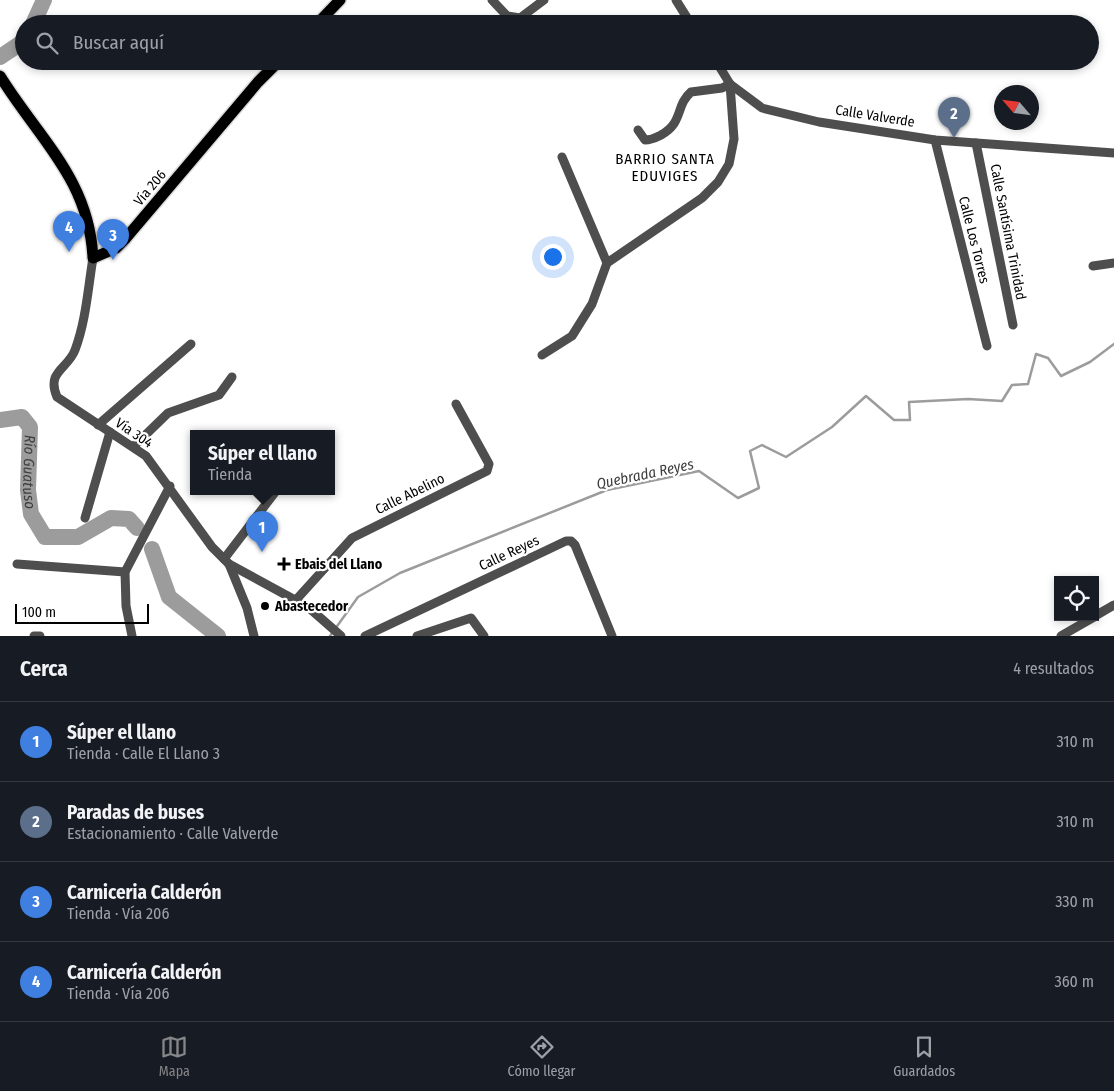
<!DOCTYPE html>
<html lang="es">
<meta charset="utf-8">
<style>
body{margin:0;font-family:"Fira Sans Condensed",sans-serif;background:#242831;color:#f1f3f6}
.controls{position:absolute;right:15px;bottom:15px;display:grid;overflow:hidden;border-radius:0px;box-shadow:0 2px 8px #0003}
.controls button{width:45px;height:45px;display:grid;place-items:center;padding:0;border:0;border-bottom:1px solid #363941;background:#171b24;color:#f1f3f6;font:25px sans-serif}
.compass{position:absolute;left:994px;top:85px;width:45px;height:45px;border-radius:50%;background:#171b24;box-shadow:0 2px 8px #0003;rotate:298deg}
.scale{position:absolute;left:15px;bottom:12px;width:134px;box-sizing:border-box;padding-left:5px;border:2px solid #000;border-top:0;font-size:14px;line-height:18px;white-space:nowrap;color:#000;-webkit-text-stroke:4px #fff;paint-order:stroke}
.you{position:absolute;left:552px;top:256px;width:18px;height:18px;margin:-12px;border:4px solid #fff;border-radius:50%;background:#1a73e8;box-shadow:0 0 0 8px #1a73e833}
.badge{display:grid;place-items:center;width:32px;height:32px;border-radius:50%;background:#858687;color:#fff;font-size:16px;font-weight:700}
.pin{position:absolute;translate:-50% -41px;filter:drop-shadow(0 1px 2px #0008)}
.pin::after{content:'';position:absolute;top:26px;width:18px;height:15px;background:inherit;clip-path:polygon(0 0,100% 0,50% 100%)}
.popup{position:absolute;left:190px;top:430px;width:145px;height:65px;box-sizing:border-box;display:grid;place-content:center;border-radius:0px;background:#171b24;filter:drop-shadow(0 1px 4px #0005);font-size:16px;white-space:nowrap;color:#9ea1a6}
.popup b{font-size:19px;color:#f1f3f6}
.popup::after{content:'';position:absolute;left:50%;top:100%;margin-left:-10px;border:10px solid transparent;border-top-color:#171b24}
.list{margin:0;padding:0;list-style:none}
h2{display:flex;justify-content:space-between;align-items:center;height:65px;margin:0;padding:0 20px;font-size:21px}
h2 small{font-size:16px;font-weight:400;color:#9ea1a6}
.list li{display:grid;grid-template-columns:32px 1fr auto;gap:15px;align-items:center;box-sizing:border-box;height:80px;padding:0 20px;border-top:1px solid #363941}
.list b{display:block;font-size:19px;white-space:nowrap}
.list p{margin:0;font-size:16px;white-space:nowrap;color:#9ea1a6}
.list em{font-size:16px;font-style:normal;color:#9ea1a6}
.icon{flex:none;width:28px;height:28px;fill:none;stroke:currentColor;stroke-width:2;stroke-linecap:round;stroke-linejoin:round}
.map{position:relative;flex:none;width:1114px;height:636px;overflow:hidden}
.search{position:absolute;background:#171b24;box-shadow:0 2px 8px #0003;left:15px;right:15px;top:15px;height:55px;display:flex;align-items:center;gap:12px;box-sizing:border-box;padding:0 18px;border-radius:28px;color:#9ea1a6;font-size:19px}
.sheet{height:385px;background:#171b24}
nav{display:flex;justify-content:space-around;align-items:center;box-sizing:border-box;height:70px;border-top:1px solid #363941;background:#171b24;font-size:14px;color:#9ea1a6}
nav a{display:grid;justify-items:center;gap:2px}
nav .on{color:#858687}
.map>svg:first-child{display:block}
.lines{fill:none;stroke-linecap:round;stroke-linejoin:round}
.stream{stroke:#9c9c9c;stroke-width:2.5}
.river{stroke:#9c9c9c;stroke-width:16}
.major-casing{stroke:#dbdbdb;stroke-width:14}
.minor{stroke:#4e4e4e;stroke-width:9}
.major{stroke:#000;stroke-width:11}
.poi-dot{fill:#000;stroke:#fff;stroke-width:2}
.labels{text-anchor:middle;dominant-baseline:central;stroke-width:4.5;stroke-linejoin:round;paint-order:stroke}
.street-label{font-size:14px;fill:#000;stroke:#fff}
.poi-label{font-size:14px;font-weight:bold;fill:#000;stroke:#fff;text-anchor:start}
.neighbourhood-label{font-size:15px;letter-spacing:1px;fill:#000;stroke:#fff}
.water-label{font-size:15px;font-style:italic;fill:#3d3d3d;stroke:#fff}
</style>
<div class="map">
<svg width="1114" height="636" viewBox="0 0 1114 636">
<rect width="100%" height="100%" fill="#fff"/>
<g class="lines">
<!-- stream -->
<polyline class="stream" points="330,636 358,597 400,573 607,490 699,471 738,498 759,488 750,451 762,445 786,457 832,427 866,396 894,420 910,420 909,402 968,399 1002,401 1012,385 1028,384 1036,354 1048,358 1061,376 1090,362 1114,344"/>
<!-- river -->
<g class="river">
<polyline points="33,24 44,0"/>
<polyline points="0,57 24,41"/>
<path id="s1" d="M0,420L22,417L30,427L28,490L31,514L45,537H78L111,518L129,519L137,528"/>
<polyline points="152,549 169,597 218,636"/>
</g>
<defs>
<g id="major">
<polyline points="317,24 340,0"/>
<path d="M0,76C39,139 89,179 93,258L116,248L126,238L258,82L279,61"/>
</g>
</defs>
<!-- major casing -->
<use href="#major" class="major-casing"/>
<!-- minor -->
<g class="minor">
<polyline points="492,0 507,16 520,18 544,0"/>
<polyline points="676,0 691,24"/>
<polyline points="716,61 730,84 762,108 819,122 935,140 1114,153"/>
<path d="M638,130L645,140C652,140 655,138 661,135C684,122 675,106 691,92L722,88L730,84"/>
<polyline points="935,140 987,346"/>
<polyline points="976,143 1013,325"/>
<polyline points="562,157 607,263"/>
<path d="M93,258C88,288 86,321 75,350C68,369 46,371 57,397L146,456L212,547L229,564L308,607L341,636"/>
<polyline points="1093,266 1114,263"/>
<polyline points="542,355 572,336 592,304 607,263 702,198 718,182 729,164 734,139 730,84"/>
<polyline points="98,425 191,344"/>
<polyline points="134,446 168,413 219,395 232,377"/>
<polyline points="85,518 110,432"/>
<polyline points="224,559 276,491"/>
<polyline points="17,564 125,572"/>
<polyline points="229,564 247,608 254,636"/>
<polyline points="295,601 352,538 487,471 489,464 456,404"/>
<polyline points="1095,616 1114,605"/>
<polyline points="34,636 40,636"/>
<polyline points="132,636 126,606 125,572 170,486"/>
<polyline points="365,636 545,551 566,541 571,541 575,545 612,636"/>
<polyline points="417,636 471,618 484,636"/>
<polyline points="1061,636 1094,617"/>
</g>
<!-- major -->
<use href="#major" class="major"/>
</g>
<!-- markers -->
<g class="poi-dot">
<path d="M281.5 556.5h5v5h5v5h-5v5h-5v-5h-5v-5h5z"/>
<circle cx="265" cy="606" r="5"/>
</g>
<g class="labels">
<!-- street labels -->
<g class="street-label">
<text transform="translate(875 116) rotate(9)">Calle Valverde</text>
<text transform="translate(150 188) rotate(-50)">Vía 206</text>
<text transform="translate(1008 232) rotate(79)">Calle Santísima Trinidad</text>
<text transform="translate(974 240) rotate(76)">Calle Los Torres</text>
<text transform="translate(134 433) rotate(34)">Vía 304</text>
<text transform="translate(410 494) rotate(-26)">Calle Abelino</text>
<text transform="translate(509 553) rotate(-25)">Calle Reyes</text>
</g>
<!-- poi labels -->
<g class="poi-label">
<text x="295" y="564">Ebais del Llano</text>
<text x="275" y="606">Abastecedor</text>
</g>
<!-- neighbourhood labels -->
<g class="neighbourhood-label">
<text x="665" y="159">BARRIO SANTA<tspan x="665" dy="17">EDUVIGES</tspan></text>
</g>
<!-- water labels -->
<g class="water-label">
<text stroke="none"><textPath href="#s1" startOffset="80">Río Guatuso</textPath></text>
<text transform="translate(645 474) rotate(-12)">Quebrada Reyes</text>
</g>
</g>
</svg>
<div class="controls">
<button><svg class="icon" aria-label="locate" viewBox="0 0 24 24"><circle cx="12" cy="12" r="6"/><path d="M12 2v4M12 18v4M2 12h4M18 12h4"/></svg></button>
</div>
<svg class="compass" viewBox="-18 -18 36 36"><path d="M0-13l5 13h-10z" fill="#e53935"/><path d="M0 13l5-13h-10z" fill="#9ea1a6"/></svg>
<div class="scale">100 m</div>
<div class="you"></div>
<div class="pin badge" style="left:262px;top:552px;background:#3f7fe0">1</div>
<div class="popup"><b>Súper el llano</b>Tienda</div>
<div class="pin badge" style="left:954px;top:138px;background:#5c6f8a">2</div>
<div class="pin badge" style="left:113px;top:260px;background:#3f7fe0">3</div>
<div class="pin badge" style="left:69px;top:252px;background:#3f7fe0">4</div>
<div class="search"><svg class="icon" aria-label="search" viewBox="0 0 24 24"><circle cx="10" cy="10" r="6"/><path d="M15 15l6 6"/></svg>Buscar aquí</div>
</div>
<section class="sheet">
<h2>Cerca<small>4 resultados</small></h2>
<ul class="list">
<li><span class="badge" style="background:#3f7fe0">1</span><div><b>Súper el llano</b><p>Tienda · Calle El Llano 3</p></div><em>310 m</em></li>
<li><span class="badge" style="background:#5c6f8a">2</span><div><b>Paradas de buses</b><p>Estacionamiento · Calle Valverde</p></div><em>310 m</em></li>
<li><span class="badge" style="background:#3f7fe0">3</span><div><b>Carniceria Calderón</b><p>Tienda · Vía 206</p></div><em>330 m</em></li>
<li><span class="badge" style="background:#3f7fe0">4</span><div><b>Carnicería Calderón</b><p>Tienda · Vía 206</p></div><em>360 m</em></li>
</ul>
</section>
<nav>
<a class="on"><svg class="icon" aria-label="map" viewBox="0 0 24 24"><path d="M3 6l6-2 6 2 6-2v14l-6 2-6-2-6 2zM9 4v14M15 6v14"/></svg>Mapa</a>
<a><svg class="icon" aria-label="directions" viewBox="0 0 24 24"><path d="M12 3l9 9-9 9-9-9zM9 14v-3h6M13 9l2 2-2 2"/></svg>Cómo llegar</a>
<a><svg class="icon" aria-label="saved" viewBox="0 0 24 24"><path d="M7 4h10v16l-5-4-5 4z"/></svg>Guardados</a>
</nav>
